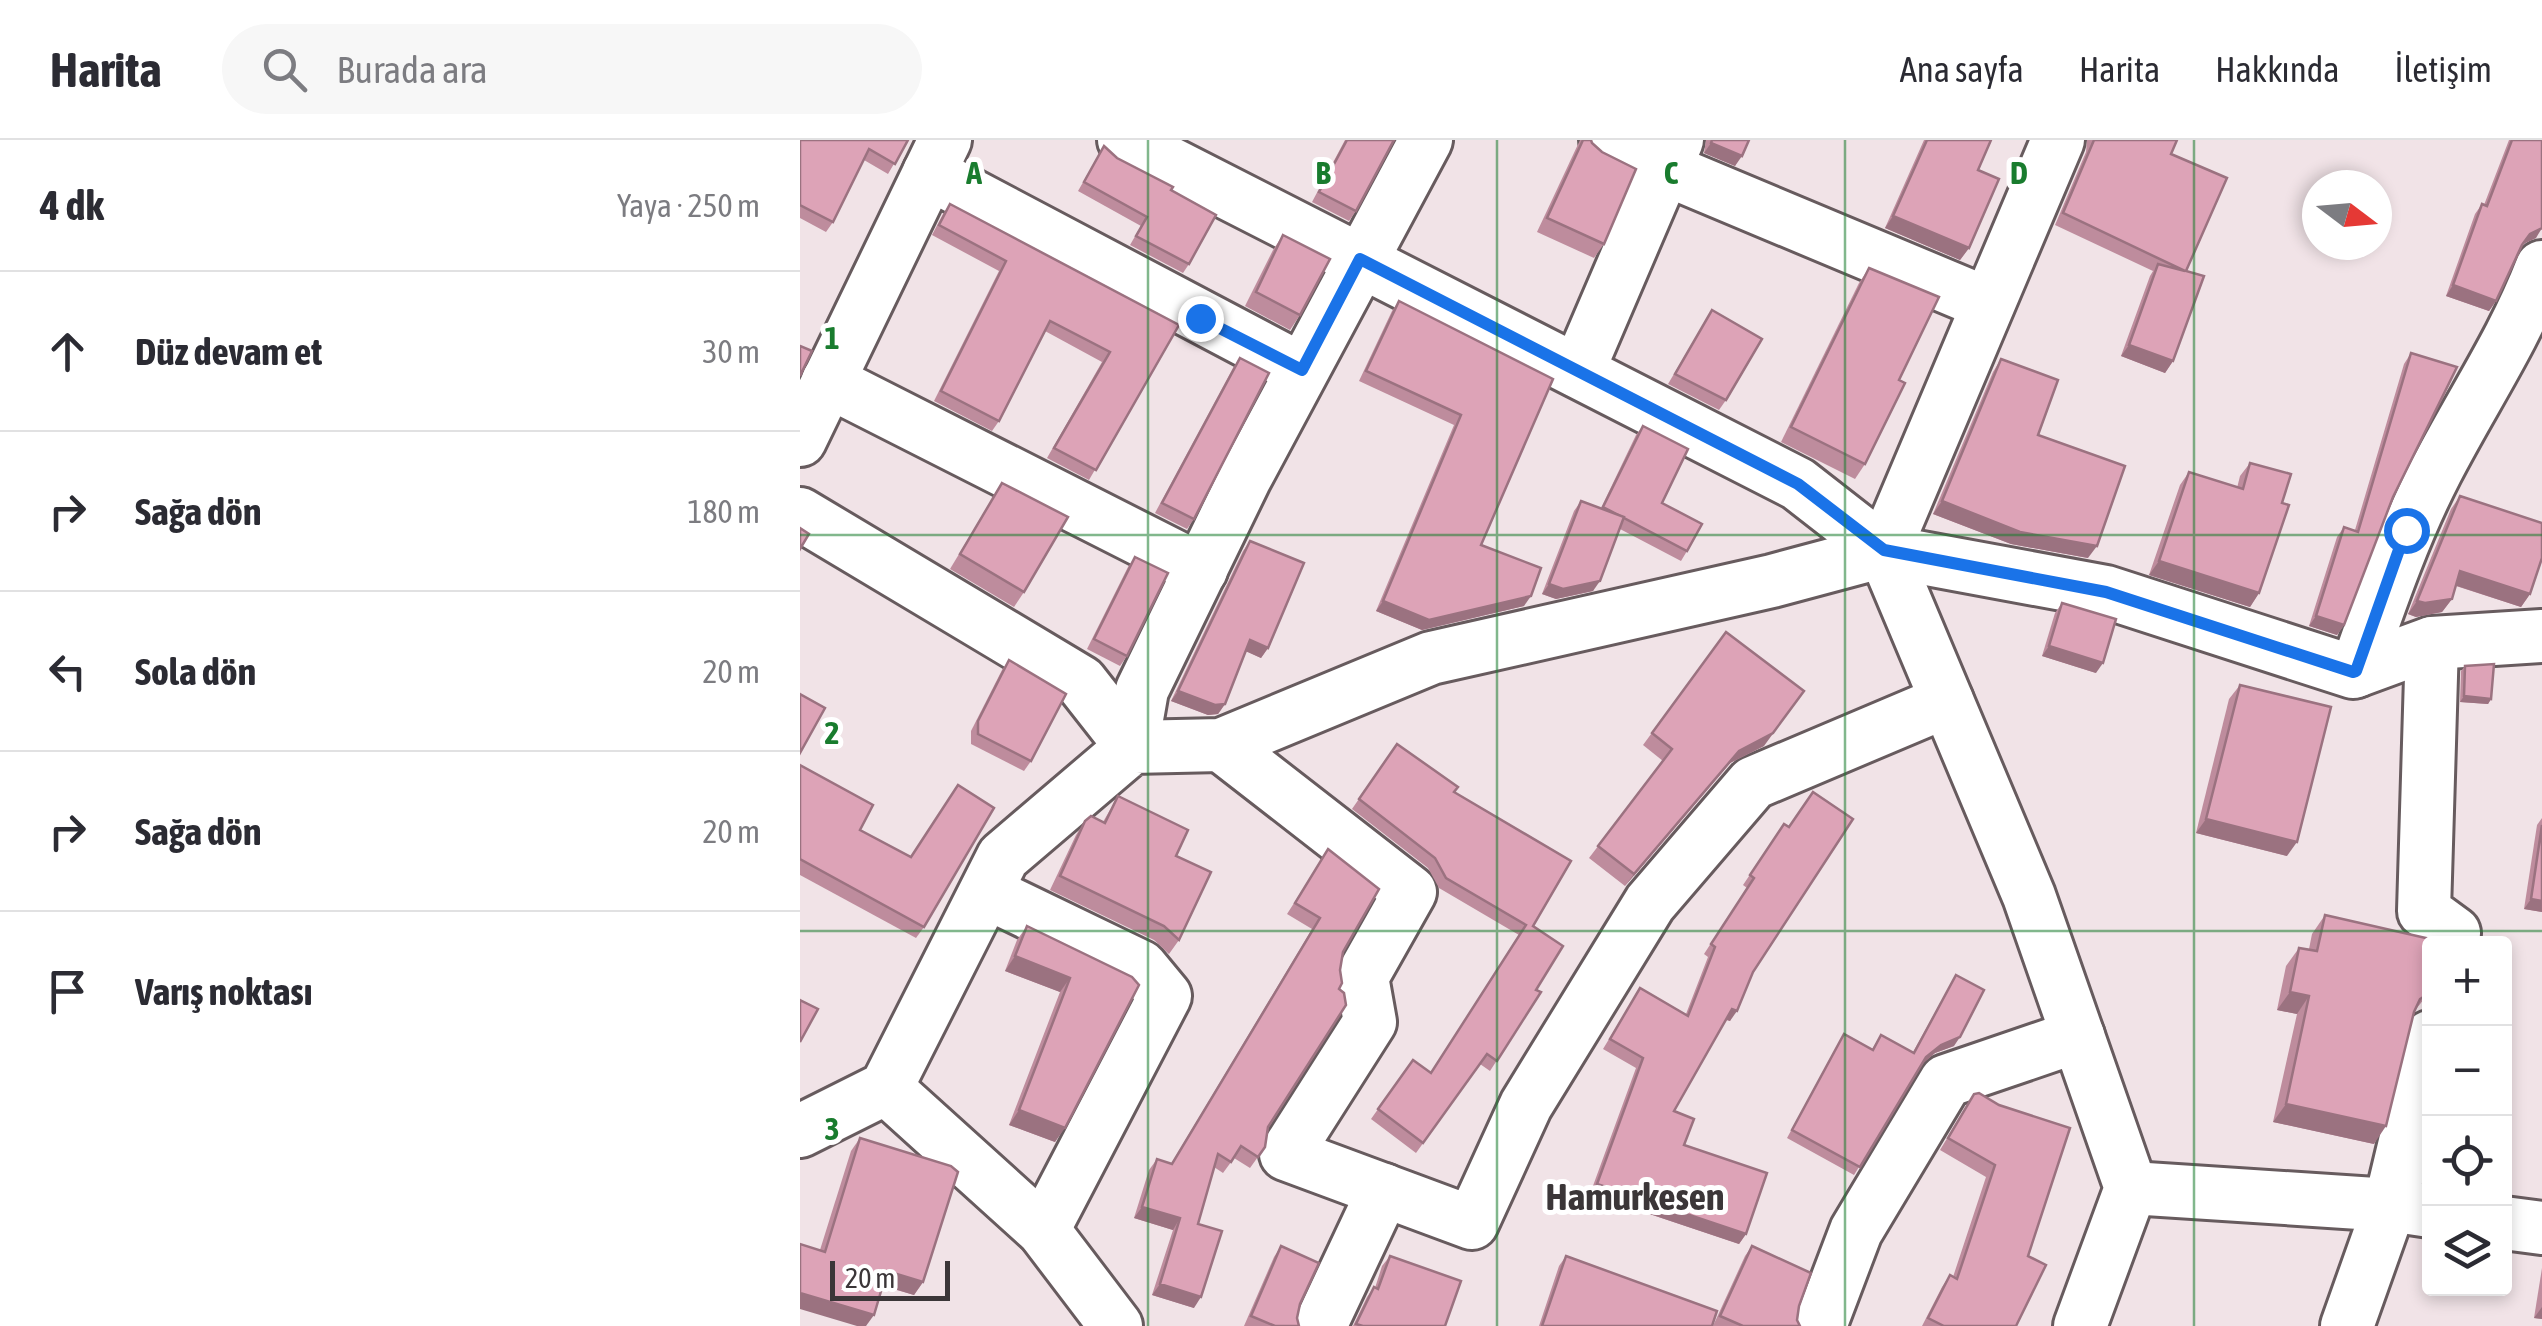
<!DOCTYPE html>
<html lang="tr">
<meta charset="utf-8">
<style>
body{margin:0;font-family:"Asap Condensed",sans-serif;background:#f7f7f7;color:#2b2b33}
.controls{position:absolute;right:30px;bottom:30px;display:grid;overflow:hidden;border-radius:10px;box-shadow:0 5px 15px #0003}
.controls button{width:90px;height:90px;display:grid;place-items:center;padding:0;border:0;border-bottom:2px solid #e1e1e2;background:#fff;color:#2b2b33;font:50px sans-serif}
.compass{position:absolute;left:1502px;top:30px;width:90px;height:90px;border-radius:50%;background:#fff;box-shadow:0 5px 15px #0003;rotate:106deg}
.scale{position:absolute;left:30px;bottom:25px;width:120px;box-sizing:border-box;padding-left:10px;border:5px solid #3b3638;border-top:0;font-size:28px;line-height:35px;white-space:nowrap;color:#3b3638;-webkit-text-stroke:8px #fff;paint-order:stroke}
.stop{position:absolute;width:30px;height:30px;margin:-22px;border:8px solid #1a73e8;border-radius:50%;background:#fff}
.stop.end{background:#1a73e8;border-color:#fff;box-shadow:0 2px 10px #0008}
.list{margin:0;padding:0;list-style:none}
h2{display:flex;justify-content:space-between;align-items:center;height:130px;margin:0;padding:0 40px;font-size:42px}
h2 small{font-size:32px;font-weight:400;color:#7c7c81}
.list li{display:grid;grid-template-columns:65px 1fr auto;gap:30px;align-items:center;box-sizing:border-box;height:160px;padding:0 40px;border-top:2px solid #e1e1e2}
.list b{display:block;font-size:38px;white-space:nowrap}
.list em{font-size:32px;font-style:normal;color:#7c7c81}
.icon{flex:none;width:55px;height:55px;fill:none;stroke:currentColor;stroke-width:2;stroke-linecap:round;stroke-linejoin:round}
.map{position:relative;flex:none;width:1742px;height:1186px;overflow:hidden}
header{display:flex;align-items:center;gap:60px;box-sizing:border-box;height:140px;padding:0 50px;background:#fff;border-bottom:2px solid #e1e1e2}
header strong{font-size:48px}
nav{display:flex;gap:55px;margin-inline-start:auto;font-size:35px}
.search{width:700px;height:90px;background:#f7f7f7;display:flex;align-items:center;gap:25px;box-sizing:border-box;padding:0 35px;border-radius:55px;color:#7c7c81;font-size:38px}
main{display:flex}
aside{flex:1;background:#fff}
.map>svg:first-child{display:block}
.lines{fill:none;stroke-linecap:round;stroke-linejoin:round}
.minor-casing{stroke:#675b5e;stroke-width:58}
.minor{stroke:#fff;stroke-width:52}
.wall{fill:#be8c9d}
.shaded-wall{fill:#9b7280}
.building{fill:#dda3b7;stroke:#9b7280;stroke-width:2.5}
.route{stroke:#1a73e8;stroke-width:12}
.grid{fill:none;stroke:#197c2e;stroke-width:2.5;stroke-opacity:0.55}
.labels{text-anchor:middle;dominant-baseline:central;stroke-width:10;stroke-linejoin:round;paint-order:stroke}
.quarter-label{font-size:38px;font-weight:bold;fill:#3b3638;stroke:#fff}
.grid-label{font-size:32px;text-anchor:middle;font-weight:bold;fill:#197c2e;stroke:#fff;stroke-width:10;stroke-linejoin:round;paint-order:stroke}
</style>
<header>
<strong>Harita</strong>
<div class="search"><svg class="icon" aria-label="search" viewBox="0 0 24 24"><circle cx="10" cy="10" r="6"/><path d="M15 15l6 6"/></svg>Burada ara</div>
<nav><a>Ana sayfa</a><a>Harita</a><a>Hakkında</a><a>İletişim</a></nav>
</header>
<main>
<aside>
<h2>4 dk<small>Yaya · 250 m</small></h2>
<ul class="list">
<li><svg class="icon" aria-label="ahead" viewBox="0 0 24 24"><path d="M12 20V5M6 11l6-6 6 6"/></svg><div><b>Düz devam et</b></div><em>30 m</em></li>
<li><svg class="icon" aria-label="right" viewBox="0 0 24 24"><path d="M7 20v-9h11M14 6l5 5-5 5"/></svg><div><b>Sağa dön</b></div><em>180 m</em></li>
<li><svg class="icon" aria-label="left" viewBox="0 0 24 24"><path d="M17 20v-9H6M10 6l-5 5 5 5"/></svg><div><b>Sola dön</b></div><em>20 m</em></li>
<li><svg class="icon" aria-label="right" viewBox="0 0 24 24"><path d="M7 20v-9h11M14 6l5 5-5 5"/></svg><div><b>Sağa dön</b></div><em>20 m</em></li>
<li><svg class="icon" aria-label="arrive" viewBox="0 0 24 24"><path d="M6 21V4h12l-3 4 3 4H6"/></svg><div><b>Varış noktası</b></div></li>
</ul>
</aside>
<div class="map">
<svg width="1742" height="1186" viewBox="0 0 1742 1186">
<rect width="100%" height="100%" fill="#f1e3e7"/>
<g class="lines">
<defs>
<g id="minor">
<polyline points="324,0 998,344 1084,411 1306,452 1553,532 1632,503 1742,496"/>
<polyline points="806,0 863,28 1188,164"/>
<polyline points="129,33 502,230"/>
<polyline points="778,231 877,0"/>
<polyline points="28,241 401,430"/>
<polyline points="0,300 145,0"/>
<polyline points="0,374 281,542 332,607"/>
<polyline points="1084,411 1229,756 1331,1048 1280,1186"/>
<polyline points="1632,503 1624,771 1654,793 1651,804"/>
<path d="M1556,531C1580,463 1603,395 1636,331C1672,261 1713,202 1742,127"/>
<polyline points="421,605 610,752 562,837 570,882 486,1014 672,1083 726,965 850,763 953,643 1147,561"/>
<polyline points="332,607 342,550 445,338 626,0"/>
<polyline points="186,752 341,827 365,856 243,1090"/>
<polyline points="86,948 243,1090 316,1186"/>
<polyline points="0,991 86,948 203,717 332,607 421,605 631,518 972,441 1084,411 1258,0"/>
<polyline points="1331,1048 1590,1065 1630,1071"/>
<polyline points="1704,1083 1742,1088"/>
<polyline points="520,1186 584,1050"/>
<polyline points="1020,1186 1056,1091 1146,941 1278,896"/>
<polyline points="1547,1186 1590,1065 1630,897"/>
</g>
</defs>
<!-- minor casing -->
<use href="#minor" class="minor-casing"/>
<!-- minor -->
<use href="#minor" class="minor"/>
</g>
<!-- wall -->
<g class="wall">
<polygon points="0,0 108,0 88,34 64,20 33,82 26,92 0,78"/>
<polygon points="545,0 594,0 556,71 549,81 512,62"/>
<polygon points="780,0 791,0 804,104 794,118 737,92"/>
<polygon points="906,0 949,0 935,26 904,13"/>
<polygon points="1124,0 1191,0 1178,30 1169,108 1160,120 1085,88"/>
<polygon points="1287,0 1377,0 1371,14 1386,131 1373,221 1365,233 1321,216 1350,136 1353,131 1255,85 1286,12"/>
<polygon points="1709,0 1742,0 1736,98 1723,104 1721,107 1696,161 1689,171 1646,156 1675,74 1682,64 1684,65"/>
<polygon points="304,6 317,18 371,50 389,124 383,133 330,105 341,86 278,51"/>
<polygon points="150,64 379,185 289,340 247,318 302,222 245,191 199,281 192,291 134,261 199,131 132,95 143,74"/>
<polygon points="483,95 500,175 490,190 445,166 473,110"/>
<polygon points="1069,128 1099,240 1065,324 1055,339 981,302 1059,143"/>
<polygon points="599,161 753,239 681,405 724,466 622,490 576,471 654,285 559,241 592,171"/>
<polygon points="912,170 926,260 919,270 868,244"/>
<polygon points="1611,213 1593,357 1544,485 1537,495 1509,486 1537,397 1544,387 1555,390 1604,224"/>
<polygon points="440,218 394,379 387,389 355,373 433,228"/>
<polygon points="1201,219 1288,418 1211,404 1133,374 1193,232"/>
<polygon points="843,286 862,363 887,411 881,421 820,389 793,451 756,459 742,454 774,371 781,361 801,368 836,295"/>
<polygon points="1450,323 1459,453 1450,467 1349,435 1380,345 1389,332 1437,348 1440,336"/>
<polygon points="202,343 224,452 214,467 150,429"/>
<polygon points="1660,356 1730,454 1721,467 1656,446 1652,459 1642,472 1616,477 1608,474 1651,369"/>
<polygon points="450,401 468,508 461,518 446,511 425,564 418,574 408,575 371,561 443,411"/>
<polygon points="335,417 327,516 320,526 287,509 328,427"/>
<polygon points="1262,463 1296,533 1242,516 1255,473"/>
<polygon points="926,492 964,606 930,623 825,746 789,718 863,621 843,605"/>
<polygon points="209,520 231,621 224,631 171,604 171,591 202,530"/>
<polygon points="1665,526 1691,559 1688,564 1660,562 1661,531"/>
<polygon points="1440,545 1487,716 1396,693 1429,559"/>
<polygon points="597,604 654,652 733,786 736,850 741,852 690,931 680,924 616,1013 571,979 613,920 631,933 719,795 639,748 628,728 552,669"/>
<polygon points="0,625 60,690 124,787 116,798 0,735"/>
<polygon points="318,656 376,716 379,800 369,814 354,800 250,750 276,695 285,681 303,682"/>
<polygon points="1742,678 1742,772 1724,769 1737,685"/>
<polygon points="984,684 953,832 930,881 926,880 874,971 884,1005 946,1094 939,1104 790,1054 836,928 803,909 840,848 886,874 908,817 904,814 947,748 943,745"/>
<polygon points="521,721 543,812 468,987 465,1007 450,1028 434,1018 423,1033 414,1027 398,1084 394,1168 352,1155 373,1090 334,1078 349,1030 357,1019 371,1024 512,789 487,774"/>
<polygon points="1525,775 1628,854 1613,873 1574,1004 1473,982 1497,874 1477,870 1486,826 1499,808 1509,809 1512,794"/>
<polygon points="227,786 332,837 255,1002 209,985 260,852 205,831 217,800"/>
<polygon points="1156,835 1154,906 1135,913 1122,924 1054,1035 987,998 1044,894 1072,909 1081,895 1113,912"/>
<polygon points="1174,954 1228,1116 1216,1186 1122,1186 1142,1147 1150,1135 1153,1137 1186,1037 1140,1010"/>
<polygon points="60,998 123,1142 114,1155 83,1146 20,1110 51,1011"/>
<polygon points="481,1106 500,1164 497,1178 499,1186 444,1186 474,1117"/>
<polygon points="952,1106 999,1166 997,1180 1000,1186 913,1186 945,1116"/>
<polygon points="590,1116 645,1186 553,1186 567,1157 574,1147 575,1148 582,1126"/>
<polygon points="766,1116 912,1186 739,1186 759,1126"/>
<polygon points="1742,1128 1742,1179 1734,1178"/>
</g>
<!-- shaded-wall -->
<g class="shaded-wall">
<polygon points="911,3 942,16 935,26 904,13"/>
<polygon points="1093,76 1169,108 1160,120 1085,88"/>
<polygon points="1742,88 1736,98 1723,104 1730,94"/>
<polygon points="1653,145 1696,161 1689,171 1646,156"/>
<polygon points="1329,205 1373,221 1365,233 1321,216"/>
<polygon points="1142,361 1297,406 1288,418 1211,404 1133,374"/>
<polygon points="1359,421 1459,453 1450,467 1349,435"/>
<polygon points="1660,431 1730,454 1721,467 1651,444"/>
<polygon points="800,441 793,451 756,459 742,454 749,444"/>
<polygon points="731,456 724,466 622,490 576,471 583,461"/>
<polygon points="1652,459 1642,472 1616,477 1608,474 1617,461"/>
<polygon points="1516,476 1544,485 1537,495 1509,486"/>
<polygon points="450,500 468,508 461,518 443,510"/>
<polygon points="1249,506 1303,523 1296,533 1242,516"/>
<polygon points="378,551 425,564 418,574 408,575 371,561"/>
<polygon points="1004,551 964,606 930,623 825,746 834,734 939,611"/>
<polygon points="1664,556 1691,559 1688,564 1660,562"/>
<polygon points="1406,679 1497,702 1487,716 1396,693"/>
<polygon points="1731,759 1742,761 1742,772 1724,769"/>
<polygon points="215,816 270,838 260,852 205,831"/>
<polygon points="1490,852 1509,856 1497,874 1477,870"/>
<polygon points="932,869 937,871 930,881 925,879"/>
<polygon points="1160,897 1154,906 1135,913 1120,926 1126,917 1141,905"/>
<polygon points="1486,964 1586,986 1574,1004 1473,982"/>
<polygon points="219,970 265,988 255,1002 209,985"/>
<polygon points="797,1044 946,1094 939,1104 790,1054"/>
<polygon points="342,1067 380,1078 373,1090 334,1078"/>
<polygon points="87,1131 123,1142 114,1155 78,1144"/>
<polygon points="360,1144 401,1157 394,1168 352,1155"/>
<polygon points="0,1153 74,1175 66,1186 57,1186 0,1169"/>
<polygon points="1742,1167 1742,1179 1734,1178"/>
</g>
<!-- building -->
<g class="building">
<polygon points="0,0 108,0 95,24 69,9 33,82 0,65"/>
<polygon points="547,0 594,0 556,71 519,52"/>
<polygon points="783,0 791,0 792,3 802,12 836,29 804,104 747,78"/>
<polygon points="912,0 949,0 942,16 911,3"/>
<polygon points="1127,0 1191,0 1178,30 1199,39 1169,108 1093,76"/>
<polygon points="1294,0 1377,0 1371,14 1427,38 1386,131 1404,136 1373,221 1329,205 1358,124 1385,131 1263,73"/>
<polygon points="1712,0 1742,0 1742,88 1730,94 1722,105 1696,161 1653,145 1682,64 1687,66"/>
<polygon points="304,6 317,18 373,47 371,50 416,75 389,124 336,96 347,77 284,42"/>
<polygon points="150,64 379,185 296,330 254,308 310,212 250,181 199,281 141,251 206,121 139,85"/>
<polygon points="483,95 530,119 500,175 456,152"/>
<polygon points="1069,128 1139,157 1099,240 1105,243 1065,324 991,287"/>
<polygon points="599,161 753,239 681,405 741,428 731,456 629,480 583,461 661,275 566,231"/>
<polygon points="912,170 962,199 926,260 875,234"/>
<polygon points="0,206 12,211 0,236"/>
<polygon points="1611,213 1657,227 1593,357 1544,485 1516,476 1544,387 1558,392"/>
<polygon points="440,218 469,233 394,379 362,363"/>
<polygon points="1201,219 1258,240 1238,295 1325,326 1297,406 1220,392 1142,361"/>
<polygon points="843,286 888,309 862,363 902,384 887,411 803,367"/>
<polygon points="1450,323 1491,334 1482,363 1489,365 1459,453 1359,421 1389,332 1443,349"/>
<polygon points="202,343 268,377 224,452 160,414"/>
<polygon points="1660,356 1742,383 1742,418 1730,454 1660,431 1652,459 1625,463 1617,461"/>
<polygon points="781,361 824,377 800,441 763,449 749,444"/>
<polygon points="0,388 9,394 0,409"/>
<polygon points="450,401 504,423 468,508 450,500 425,564 415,565 378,551"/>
<polygon points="335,417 368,433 327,516 294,499"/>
<polygon points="1262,463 1316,479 1303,523 1249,506"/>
<polygon points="926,492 1004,551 973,593 939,611 834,734 798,706 872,609 852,593"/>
<polygon points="209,520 266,554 231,621 178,594 178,581"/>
<polygon points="1694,524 1691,559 1664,556 1665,526"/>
<polygon points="1440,545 1531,567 1497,702 1406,679"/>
<polygon points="0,554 25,568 0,613"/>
<polygon points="597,604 658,647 654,652 771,721 733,786 763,806 736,850 741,852 697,921 687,914 623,1003 578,969 613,920 631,933 726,785 646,738 635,718 559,659"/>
<polygon points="0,625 73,665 60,690 111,717 158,645 194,668 124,787 0,719"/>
<polygon points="1013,652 1053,679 953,832 937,871 932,869 874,971 894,979 884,1005 967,1033 946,1094 797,1044 843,918 810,899 840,848 888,876 915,807 911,804 954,738 950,735 984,684 989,687"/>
<polygon points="318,656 388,690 376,716 411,732 379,800 364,786 260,736 285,681 291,676 305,683"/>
<polygon points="1742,685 1742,761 1731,759"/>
<polygon points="528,709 579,749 543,812 540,830 542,843 539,849 544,853 546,865 468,987 465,1007 458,1017 441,1006 431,1022 418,1014 398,1084 422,1091 401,1157 360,1144 380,1078 342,1067 357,1019 372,1024 520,778 495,763"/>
<polygon points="1525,775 1639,801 1639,804 1630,804 1630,846 1628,854 1620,859 1614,872 1586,986 1486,964 1509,856 1490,852 1499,808 1517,811"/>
<polygon points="227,786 332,837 339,845 265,988 219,970 270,838 215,816"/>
<polygon points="1156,835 1184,850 1160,897 1141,905 1126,917 1060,1027 992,990 1044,894 1073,910 1081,895 1114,913"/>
<polygon points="0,860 18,869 0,902"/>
<polygon points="1179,953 1199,965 1270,988 1228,1116 1246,1125 1216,1186 1144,1186 1128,1178 1150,1135 1157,1139 1195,1025 1148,998 1174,954"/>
<polygon points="60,998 151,1026 158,1032 123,1142 87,1131 74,1175 0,1153 0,1104 25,1112"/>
<polygon points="481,1106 519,1123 500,1164 497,1178 499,1186 475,1186 451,1176"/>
<polygon points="952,1106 1011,1133 999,1166 997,1180 1000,1186 943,1186 920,1176"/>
<polygon points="590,1116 661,1141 645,1186 563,1186 556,1184 574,1147 578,1149"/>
<polygon points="766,1116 917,1171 912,1186 742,1186"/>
</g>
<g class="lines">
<!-- route -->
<polyline class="route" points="400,178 502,230 560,119 998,344 1084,410 1306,452 1553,532 1556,531 1606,390"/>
</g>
<!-- grid -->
<path class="grid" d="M348,0V1186M697,0V1186M1045,0V1186M1394,0V1186M0,395H1742M0,791H1742"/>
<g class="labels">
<!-- quarter labels -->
<g class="quarter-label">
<text x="835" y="1056">Hamurkesen</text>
</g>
</g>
<g class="grid-label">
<text x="174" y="44">A</text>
<text x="523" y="44">B</text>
<text x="871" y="44">C</text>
<text x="1219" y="44">D</text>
<text x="32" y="209">1</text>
<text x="32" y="604">2</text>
<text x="32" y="1000">3</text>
</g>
</svg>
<div class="controls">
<button>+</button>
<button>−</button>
<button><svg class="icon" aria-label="locate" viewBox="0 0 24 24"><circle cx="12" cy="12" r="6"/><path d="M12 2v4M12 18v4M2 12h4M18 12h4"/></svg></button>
<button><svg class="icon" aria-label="layers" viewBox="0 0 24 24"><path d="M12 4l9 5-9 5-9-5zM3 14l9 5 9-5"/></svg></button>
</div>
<svg class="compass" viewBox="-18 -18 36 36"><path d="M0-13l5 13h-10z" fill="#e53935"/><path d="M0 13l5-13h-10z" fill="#7c7c81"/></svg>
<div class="scale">20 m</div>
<div class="stop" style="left:1606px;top:390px"></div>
<div class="stop end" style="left:400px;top:178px"></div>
</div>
</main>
